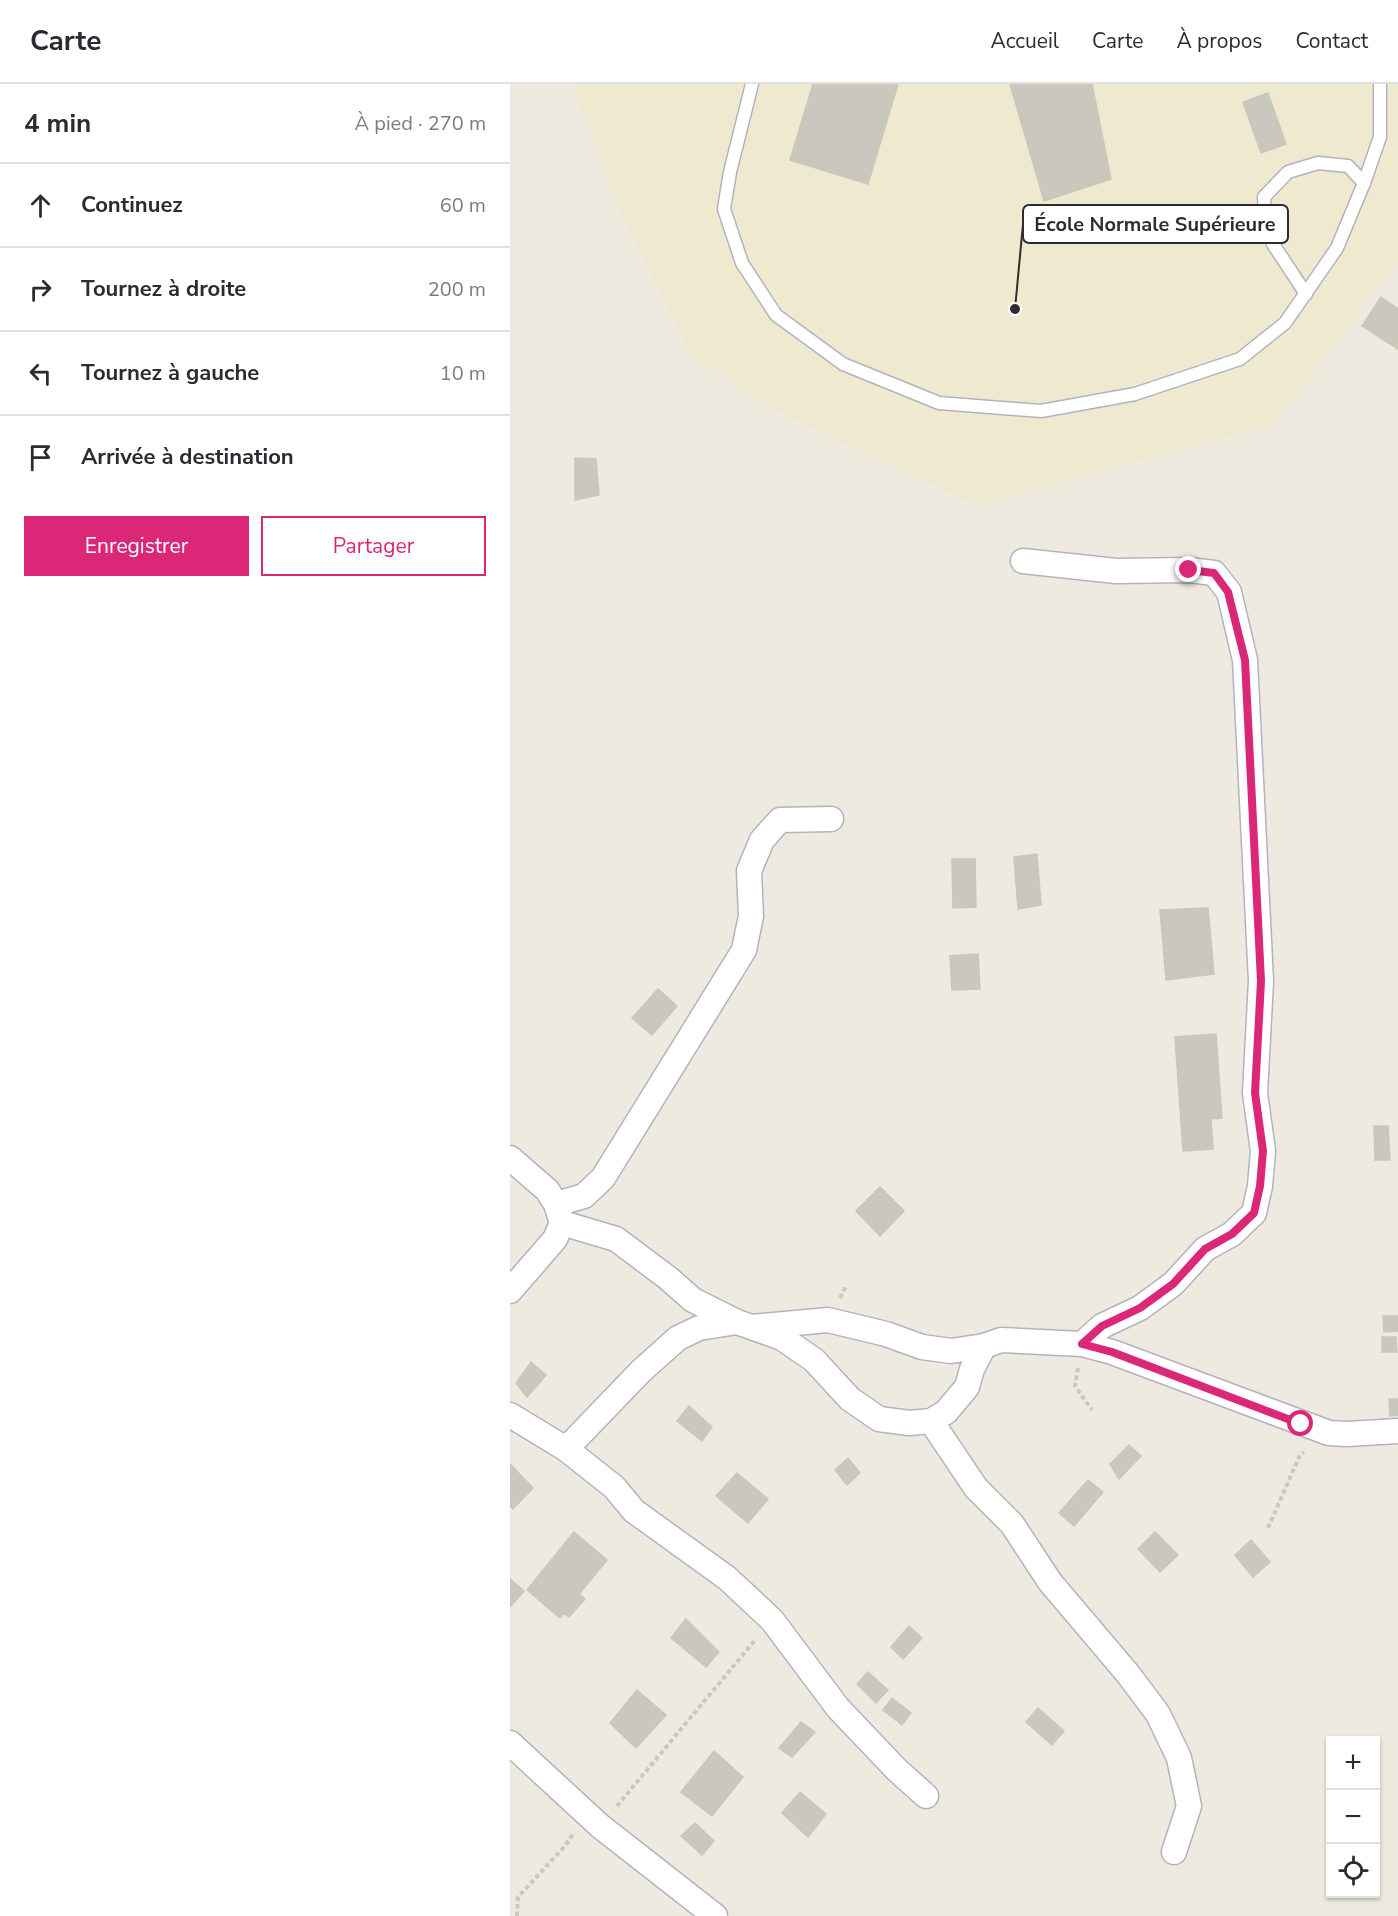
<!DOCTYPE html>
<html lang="fr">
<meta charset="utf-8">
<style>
body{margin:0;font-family:"Nunito Sans",sans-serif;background:#f2f2f3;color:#2b2b33}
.controls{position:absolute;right:18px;bottom:18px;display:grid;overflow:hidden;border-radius:0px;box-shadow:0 2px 4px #0004}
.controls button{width:54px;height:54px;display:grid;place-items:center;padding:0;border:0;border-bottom:2px solid #e1e1e2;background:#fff;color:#2b2b33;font:30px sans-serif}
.stop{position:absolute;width:18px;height:18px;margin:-14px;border:4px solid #db2777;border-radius:50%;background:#fff}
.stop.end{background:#db2777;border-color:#fff;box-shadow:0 2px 6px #0008}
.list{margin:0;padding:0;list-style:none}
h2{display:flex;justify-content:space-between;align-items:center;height:78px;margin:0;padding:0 24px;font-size:26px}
h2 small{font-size:20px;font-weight:400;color:#7c7c81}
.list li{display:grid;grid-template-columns:39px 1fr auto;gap:18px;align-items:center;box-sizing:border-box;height:84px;padding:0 24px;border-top:2px solid #e1e1e2}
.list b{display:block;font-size:22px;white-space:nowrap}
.list em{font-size:20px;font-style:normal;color:#7c7c81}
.actions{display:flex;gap:12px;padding:18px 24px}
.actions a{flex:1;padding:14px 0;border:2px solid #db2777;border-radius:0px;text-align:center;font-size:21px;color:#db2777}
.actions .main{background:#db2777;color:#fff}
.icon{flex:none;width:33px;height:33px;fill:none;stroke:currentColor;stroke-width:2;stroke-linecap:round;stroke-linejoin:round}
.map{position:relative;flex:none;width:888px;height:1832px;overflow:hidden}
header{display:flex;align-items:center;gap:36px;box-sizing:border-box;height:84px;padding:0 30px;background:#fff;border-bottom:2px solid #e1e1e2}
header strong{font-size:28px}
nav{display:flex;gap:33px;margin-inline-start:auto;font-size:21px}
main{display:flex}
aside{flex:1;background:#fff}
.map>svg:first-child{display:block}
.education{fill:#efeacf}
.building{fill:#cac8be;stroke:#cac7b9;stroke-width:1.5}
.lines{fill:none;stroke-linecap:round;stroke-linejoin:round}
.service-casing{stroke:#b3b3c0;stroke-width:15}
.minor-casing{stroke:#b3b3c0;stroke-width:27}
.path{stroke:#c8c8c8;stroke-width:4;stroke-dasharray:4.5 3;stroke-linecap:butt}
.service{stroke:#fff;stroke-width:12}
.minor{stroke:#fff;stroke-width:24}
.route{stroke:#db2777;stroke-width:8}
.leader{fill:none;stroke:#2d2d2d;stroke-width:2}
.callout-dot{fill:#2d2d2d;stroke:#fff;stroke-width:2}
.callout{fill:#fff;stroke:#2d2d2d;stroke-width:2}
.callout-label{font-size:20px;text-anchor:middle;font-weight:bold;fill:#2d2d2d}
</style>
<header>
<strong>Carte</strong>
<nav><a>Accueil</a><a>Carte</a><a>À propos</a><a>Contact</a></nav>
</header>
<main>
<aside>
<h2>4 min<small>À pied · 270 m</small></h2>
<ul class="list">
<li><svg class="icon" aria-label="ahead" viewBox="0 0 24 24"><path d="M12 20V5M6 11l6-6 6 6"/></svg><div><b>Continuez</b></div><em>60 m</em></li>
<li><svg class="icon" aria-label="right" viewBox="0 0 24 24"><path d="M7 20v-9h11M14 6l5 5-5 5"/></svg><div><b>Tournez à droite</b></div><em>200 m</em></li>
<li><svg class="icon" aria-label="left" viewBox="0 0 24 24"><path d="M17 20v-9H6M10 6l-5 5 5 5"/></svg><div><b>Tournez à gauche</b></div><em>10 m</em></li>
<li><svg class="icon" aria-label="arrive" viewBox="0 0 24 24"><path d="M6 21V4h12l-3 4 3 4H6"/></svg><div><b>Arrivée à destination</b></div></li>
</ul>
<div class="actions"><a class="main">Enregistrer</a><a>Partager</a></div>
</aside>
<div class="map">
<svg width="888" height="1832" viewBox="0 0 888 1832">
<rect width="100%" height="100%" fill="#eeeae0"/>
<!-- education -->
<polygon class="education" points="62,0 888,0 888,179 763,341 467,422 266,327 180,271 111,129"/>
<!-- building -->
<g class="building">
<polygon points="303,0 388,0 358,100 280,76"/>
<polygon points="500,0 582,0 601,95 534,117"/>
<polygon points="758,9 776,60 751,69 733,18"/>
<polygon points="871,213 888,225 888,265 852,242"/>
<polygon points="65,374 86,375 89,411 65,416"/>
<polygon points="527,770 531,821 508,825 504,773"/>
<polygon points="442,775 465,775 466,823 443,824"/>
<polygon points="698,824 704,890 656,896 650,826"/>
<polygon points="468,870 470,905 442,906 440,872"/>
<polygon points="148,905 167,922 142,951 122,934"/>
<polygon points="706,950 712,1034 701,1035 703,1065 673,1067 665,953"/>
<polygon points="864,1042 878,1042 880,1076 865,1076"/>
<polygon points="370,1103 394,1127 370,1152 346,1127"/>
<polygon points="873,1232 888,1232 888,1247 874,1248"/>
<polygon points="872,1253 886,1253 887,1268 872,1268"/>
<polygon points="21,1278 36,1291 17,1313 6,1299"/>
<polygon points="879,1315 888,1315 888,1331 880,1332"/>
<polygon points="179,1322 202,1343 192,1357 167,1337"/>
<polygon points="619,1361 631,1372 609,1395 600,1380"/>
<polygon points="338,1374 350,1389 337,1401 325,1386"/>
<polygon points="1,1381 23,1404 3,1425 0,1422"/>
<polygon points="227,1389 258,1415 238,1439 206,1412"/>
<polygon points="578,1396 593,1408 564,1442 549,1429"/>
<polygon points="64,1448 97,1476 69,1510 75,1515 59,1533 54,1529 50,1534 17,1506"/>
<polygon points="645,1448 668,1471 650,1488 628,1465"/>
<polygon points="741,1456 760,1478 743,1493 725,1471"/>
<polygon points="0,1495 14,1507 0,1523"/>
<polygon points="176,1535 209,1568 196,1583 161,1554"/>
<polygon points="399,1542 412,1554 393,1575 381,1563"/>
<polygon points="358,1588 378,1606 366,1619 347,1600"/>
<polygon points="127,1606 156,1631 126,1664 100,1639"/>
<polygon points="382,1614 401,1629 392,1641 373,1626"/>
<polygon points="528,1624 554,1647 542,1661 516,1638"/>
<polygon points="291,1638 305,1648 282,1673 269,1664"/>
<polygon points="204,1667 233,1693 202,1732 171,1708"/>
<polygon points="290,1708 316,1730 298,1753 272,1729"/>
<polygon points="185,1739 204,1757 192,1771 171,1752"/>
</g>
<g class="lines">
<defs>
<g id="service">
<polyline points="242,0 220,88 214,125 232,179 266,231 333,280 429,319 531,327 625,310 730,275 775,239 827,164 854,99 870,53 870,0"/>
<polyline points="796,210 763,160 755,137 754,113 778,88 808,79 838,82 854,99"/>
</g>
<g id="minor">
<polyline points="513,477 606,487 679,486 704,489 719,508 735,576 751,897 745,1009 753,1067 750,1102 744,1129 722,1150 695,1165 663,1200 630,1224 592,1242 572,1260"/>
<polyline points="0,1074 37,1106 46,1120 52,1139 45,1155 0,1207"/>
<polyline points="46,1120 74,1112 93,1094 234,866 241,832 239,787 252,756 270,736 321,735"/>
<polyline points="52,1139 106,1155 158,1194 183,1216 227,1238 272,1254 304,1276 340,1315 369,1335 399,1339 421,1337 436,1328 457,1303 462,1285 474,1262"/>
<polyline points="242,1243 318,1236 376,1250 412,1263 441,1267 474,1262 491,1256 572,1260 602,1268 819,1349 837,1350 888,1347"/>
<polyline points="0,1331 56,1365 104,1403 124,1427 217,1494 262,1536 328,1624 387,1686 416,1712"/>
<polyline points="421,1337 466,1404 502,1440 540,1498 618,1590 648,1630 669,1674 679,1722 664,1768"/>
<polyline points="56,1365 131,1287 168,1254 189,1244 227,1238"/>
<polyline points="0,1659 90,1742 205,1832"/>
</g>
</defs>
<!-- service casing -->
<use href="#service" class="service-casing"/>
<!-- minor casing -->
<use href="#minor" class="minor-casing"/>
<!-- path -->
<g class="path">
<polyline points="330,1214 336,1202"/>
<polyline points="568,1284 565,1302 582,1326"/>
<polyline points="758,1444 790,1371 794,1368"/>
<polyline points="107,1722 246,1555"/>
<polyline points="7,1832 8,1813 55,1762 63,1750"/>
</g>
<!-- service -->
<use href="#service" class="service"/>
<!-- minor -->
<use href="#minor" class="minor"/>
</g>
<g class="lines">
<!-- route -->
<polyline class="route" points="679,486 704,489 718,508 735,576 751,897 745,1009 753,1067 750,1102 744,1129 722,1150 695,1165 663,1200 630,1224 592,1242 572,1260 602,1268 791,1340"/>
</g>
<!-- callouts -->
<path class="leader" d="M505 225L513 140"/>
<circle class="callout-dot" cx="505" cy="225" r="6"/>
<rect class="callout" x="513" y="121" width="265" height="38" rx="6"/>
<g class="callout-label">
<text x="645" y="147">École Normale Supérieure</text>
</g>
</svg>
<div class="controls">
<button>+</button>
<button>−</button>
<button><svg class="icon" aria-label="locate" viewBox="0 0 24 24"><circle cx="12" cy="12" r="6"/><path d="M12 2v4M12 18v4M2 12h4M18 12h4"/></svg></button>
</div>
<div class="stop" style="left:791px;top:1340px"></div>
<div class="stop end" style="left:679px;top:486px"></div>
</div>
</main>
